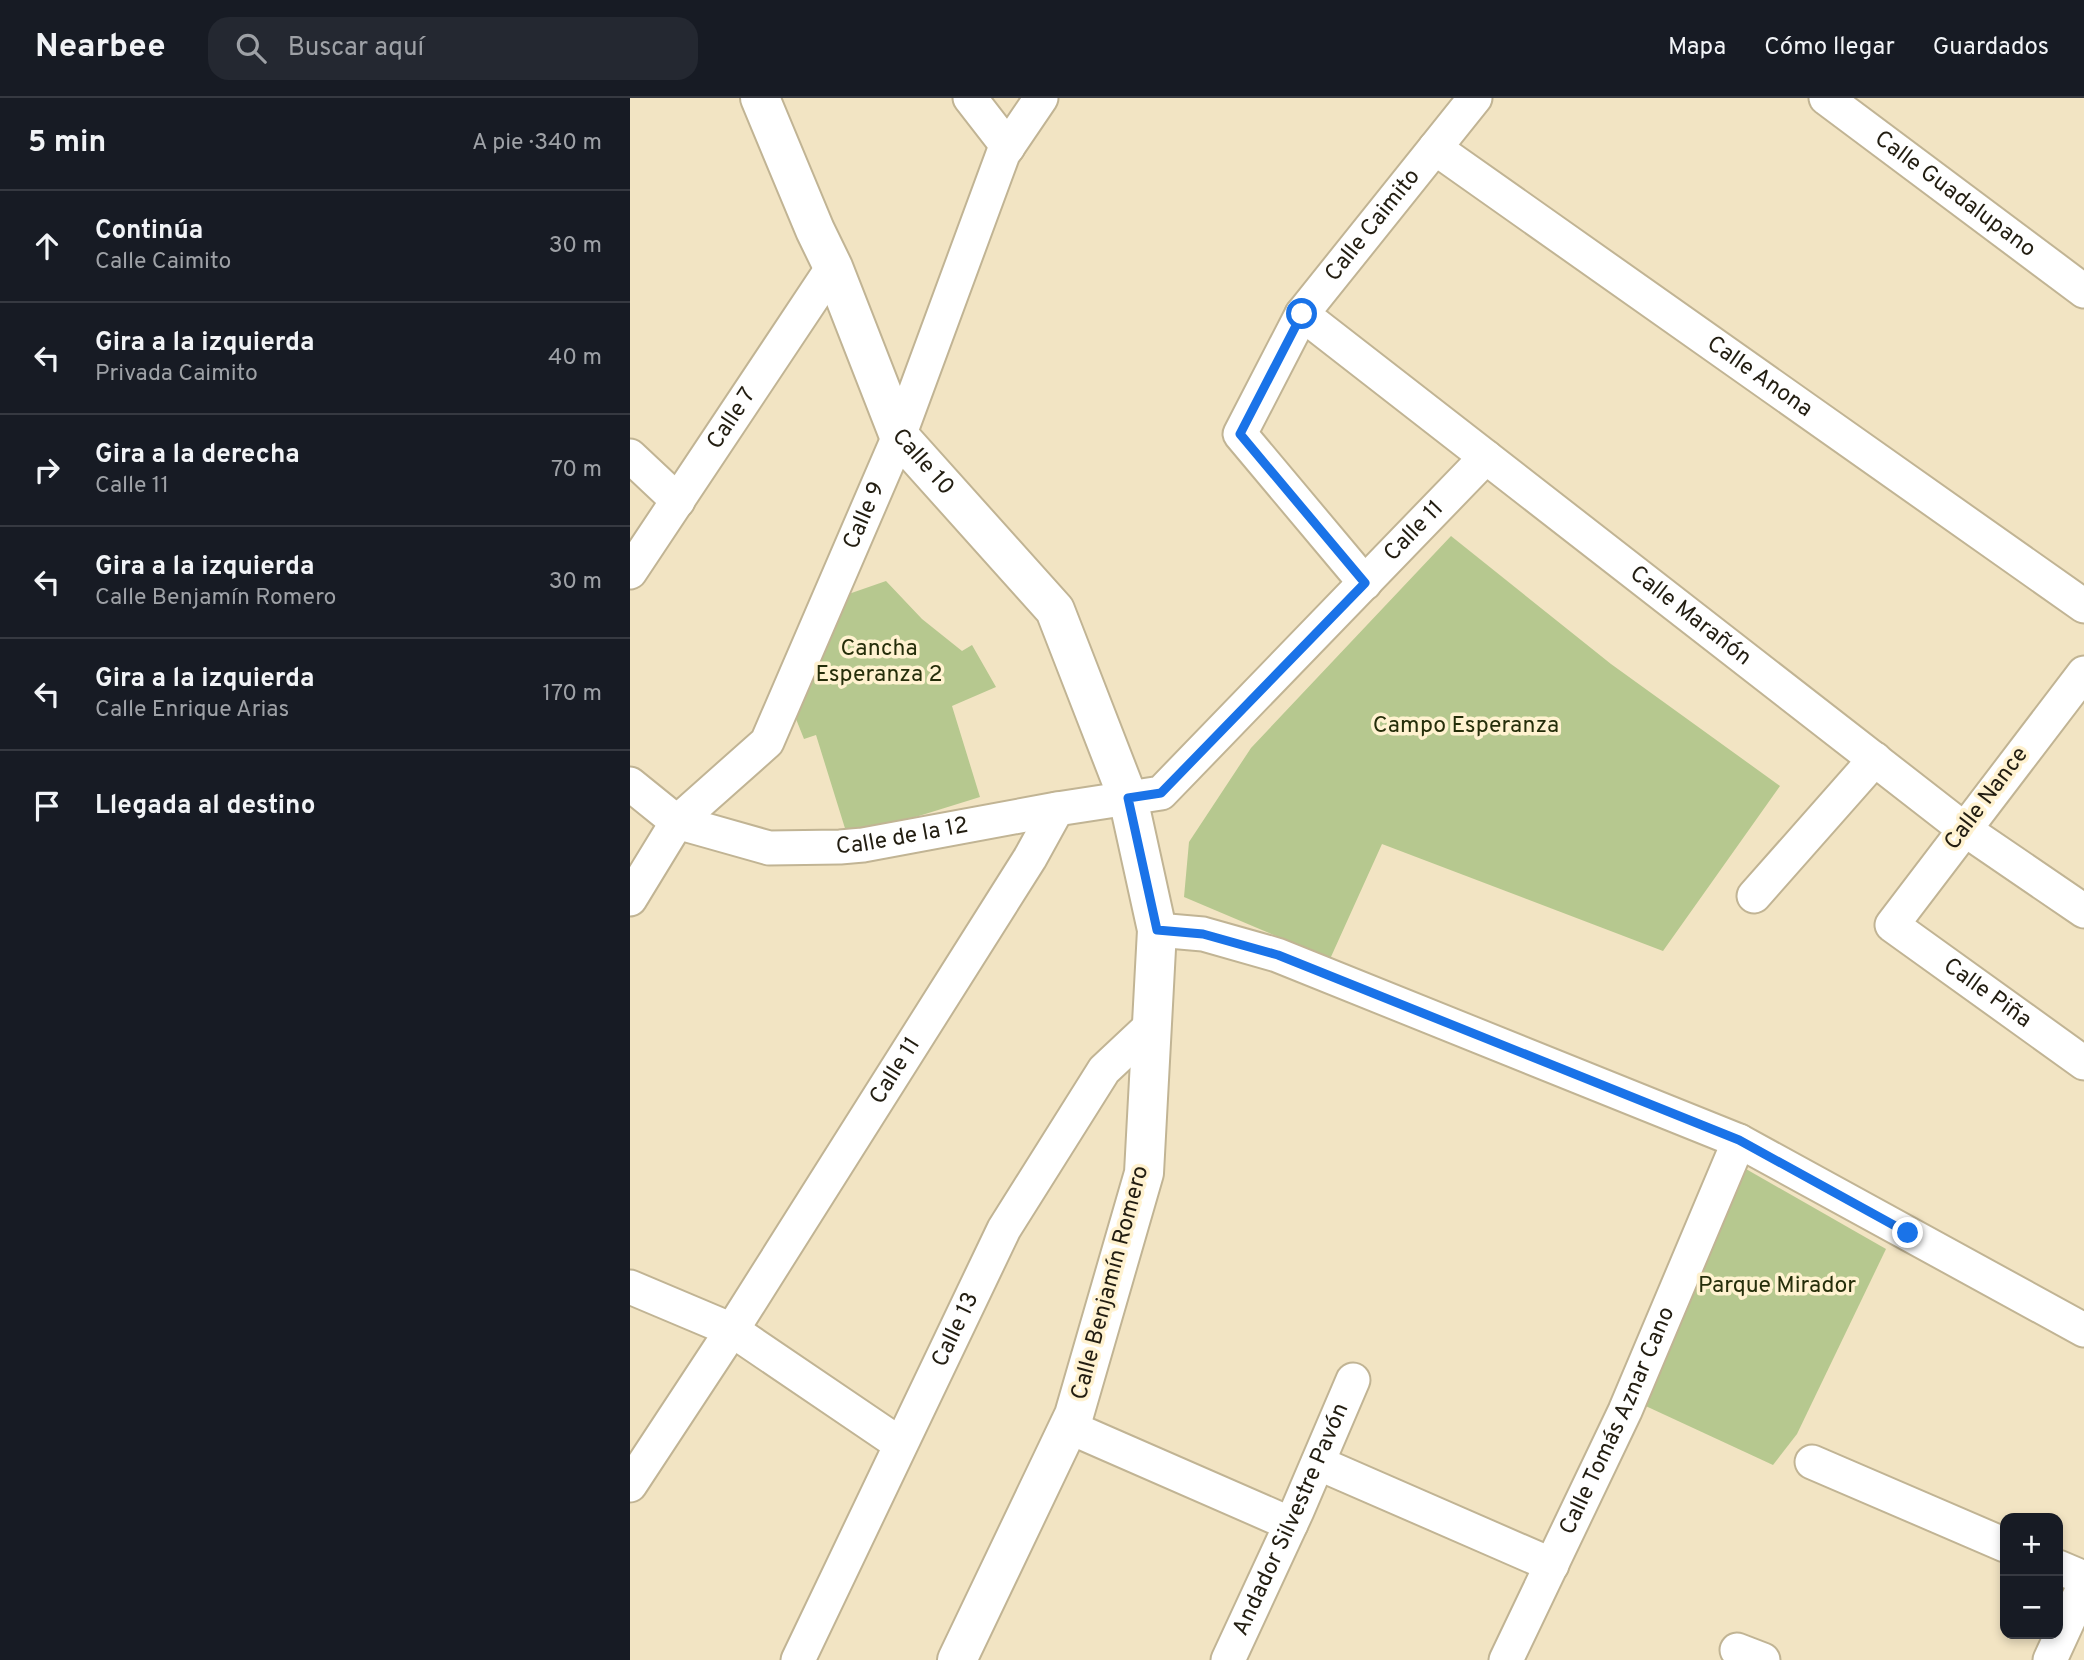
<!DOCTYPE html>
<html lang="es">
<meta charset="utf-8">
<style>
body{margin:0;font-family:Overpass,sans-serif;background:#242831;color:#f1f3f6}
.controls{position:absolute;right:21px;bottom:21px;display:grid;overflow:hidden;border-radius:14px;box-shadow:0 4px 10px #0003}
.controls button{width:63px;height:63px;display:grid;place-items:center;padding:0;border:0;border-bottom:2px solid #363941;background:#171b24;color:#f1f3f6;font:35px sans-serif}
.stop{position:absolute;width:21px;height:21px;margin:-16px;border:5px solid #1a73e8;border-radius:50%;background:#fff}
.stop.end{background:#1a73e8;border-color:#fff;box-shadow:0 2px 7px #0008}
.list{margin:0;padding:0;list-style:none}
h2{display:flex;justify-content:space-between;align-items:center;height:91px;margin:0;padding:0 28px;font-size:30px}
h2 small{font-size:23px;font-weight:400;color:#9ea1a6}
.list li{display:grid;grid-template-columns:46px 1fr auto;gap:21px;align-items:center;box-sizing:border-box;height:112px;padding:0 28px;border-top:2px solid #363941}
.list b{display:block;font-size:26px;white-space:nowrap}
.list p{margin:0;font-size:23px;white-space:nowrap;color:#9ea1a6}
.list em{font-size:23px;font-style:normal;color:#9ea1a6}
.icon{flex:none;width:38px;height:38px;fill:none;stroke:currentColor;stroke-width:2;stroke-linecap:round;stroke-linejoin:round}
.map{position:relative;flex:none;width:1454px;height:1562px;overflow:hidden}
header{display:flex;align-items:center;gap:42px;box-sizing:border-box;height:98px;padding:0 35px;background:#171b24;border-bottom:2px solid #363941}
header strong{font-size:33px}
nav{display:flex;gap:38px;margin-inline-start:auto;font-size:24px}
.search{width:490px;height:63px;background:#242831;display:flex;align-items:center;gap:18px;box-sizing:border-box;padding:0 24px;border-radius:21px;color:#9ea1a6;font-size:26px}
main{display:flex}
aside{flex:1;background:#171b24}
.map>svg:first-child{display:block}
.green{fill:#b6c88f}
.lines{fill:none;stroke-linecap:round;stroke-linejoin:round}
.minor-casing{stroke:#c1b494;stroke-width:37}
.tertiary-casing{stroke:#c1b494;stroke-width:42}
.minor{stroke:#fff;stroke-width:33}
.tertiary{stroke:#fff;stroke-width:38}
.route{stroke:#1a73e8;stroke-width:9}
.labels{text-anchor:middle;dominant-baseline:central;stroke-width:7;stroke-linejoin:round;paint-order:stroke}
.street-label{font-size:23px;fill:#221d11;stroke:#fff2d0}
.park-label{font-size:23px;fill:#252e0a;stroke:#fff2d0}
</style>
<header>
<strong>Nearbee</strong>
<div class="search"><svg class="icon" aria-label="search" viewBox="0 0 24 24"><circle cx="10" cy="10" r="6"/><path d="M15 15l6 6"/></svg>Buscar aquí</div>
<nav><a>Mapa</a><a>Cómo llegar</a><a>Guardados</a></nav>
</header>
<main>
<aside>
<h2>5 min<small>A pie · 340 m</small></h2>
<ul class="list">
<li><svg class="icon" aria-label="ahead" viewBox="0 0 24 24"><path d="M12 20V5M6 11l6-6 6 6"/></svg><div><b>Continúa</b><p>Calle Caimito</p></div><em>30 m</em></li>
<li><svg class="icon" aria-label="left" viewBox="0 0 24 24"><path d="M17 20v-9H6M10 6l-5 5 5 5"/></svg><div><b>Gira a la izquierda</b><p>Privada Caimito</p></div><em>40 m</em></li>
<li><svg class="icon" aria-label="right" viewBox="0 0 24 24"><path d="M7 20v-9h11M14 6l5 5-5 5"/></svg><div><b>Gira a la derecha</b><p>Calle 11</p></div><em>70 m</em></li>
<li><svg class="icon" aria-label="left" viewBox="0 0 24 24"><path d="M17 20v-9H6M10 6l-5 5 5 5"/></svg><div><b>Gira a la izquierda</b><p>Calle Benjamín Romero</p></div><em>30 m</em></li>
<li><svg class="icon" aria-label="left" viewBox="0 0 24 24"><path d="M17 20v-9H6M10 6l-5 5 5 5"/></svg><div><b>Gira a la izquierda</b><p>Calle Enrique Arias</p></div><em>170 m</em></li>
<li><svg class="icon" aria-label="arrive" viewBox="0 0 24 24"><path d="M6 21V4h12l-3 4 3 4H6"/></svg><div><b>Llegada al destino</b></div></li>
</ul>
</aside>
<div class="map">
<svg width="1454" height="1562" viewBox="0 0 1454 1562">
<rect width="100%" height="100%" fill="#f2e4c3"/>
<!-- green -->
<g class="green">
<polygon points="821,438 981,566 1150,688 1033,853 752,746 700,861 554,799 559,744 621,650"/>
<polygon points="256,483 292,521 332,553 342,547 366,589 322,608 350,699 218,740 186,637 174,641 162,611 210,499"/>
<polygon points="1109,1067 1256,1151 1167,1336 1143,1367 1007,1304"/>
</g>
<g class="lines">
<defs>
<g id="minor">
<polyline points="340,0 378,49"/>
<path id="s1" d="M1196,0L1454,193"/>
<path id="s2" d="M805,50L1454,508"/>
<path id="s3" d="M672,216L1334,731L1454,813"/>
<polyline points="0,358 48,403"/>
<path id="s4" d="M0,474L203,169"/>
<path id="s5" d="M735,485L610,336L672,216L845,0"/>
<path id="s6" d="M1454,575L1262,827L1454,965"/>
<path id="s7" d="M0,686L47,724L139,750L210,749L233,747L427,711L531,695L856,359"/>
<polyline points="1124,798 1245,661"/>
<path id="s8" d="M0,801L47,724L137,644L269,338L373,56L411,0"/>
<polyline points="527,832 573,836 647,857 1109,1043 1454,1232"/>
<polyline points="0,1189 102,1232 270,1346"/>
<polyline points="439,1329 661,1426"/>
<polyline points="1182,1364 1375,1447"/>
<polyline points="688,1365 922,1467"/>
<path id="s9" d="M0,1387L102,1232L400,760L427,711"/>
<polyline points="1428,1469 1454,1480"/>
<polyline points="1107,1552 1133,1562"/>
<path id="s10" d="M168,1562L374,1131L474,972L522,927"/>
<path id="s11" d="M598,1562L667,1413L723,1282"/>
<path id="s12" d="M876,1562L995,1313L1109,1043"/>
<polyline points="1420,1562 1454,1488"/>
</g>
<g id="tertiary">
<path id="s13" d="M130,0L185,132L203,169L269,338L425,512L498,700L527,832L514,1075L444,1317L327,1562"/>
</g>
</defs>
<!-- minor casing -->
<use href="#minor" class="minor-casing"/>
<!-- tertiary casing -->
<use href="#tertiary" class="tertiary-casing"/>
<!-- minor -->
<use href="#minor" class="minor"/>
<!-- tertiary -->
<use href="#tertiary" class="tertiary"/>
</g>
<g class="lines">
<!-- route -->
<polyline class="route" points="672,216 610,336 735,485 531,695 498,700 527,832 573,836 648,857 1109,1042 1278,1135"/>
</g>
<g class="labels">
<!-- street labels -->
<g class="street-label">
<text stroke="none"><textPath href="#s1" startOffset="161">Calle Guadalupano</textPath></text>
<text stroke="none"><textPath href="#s5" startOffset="443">Calle Caimito</textPath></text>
<text stroke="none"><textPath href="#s2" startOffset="397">Calle Anona</textPath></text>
<text stroke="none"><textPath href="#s4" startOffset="184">Calle 7</textPath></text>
<text stroke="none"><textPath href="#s13" startOffset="401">Calle 10</textPath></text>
<text stroke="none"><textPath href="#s8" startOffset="457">Calle 9</textPath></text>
<text stroke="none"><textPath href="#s7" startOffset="917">Calle 11</textPath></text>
<text stroke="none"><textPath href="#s3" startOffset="492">Calle Marañón</textPath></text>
<text transform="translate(1357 701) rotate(-53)">Calle Nance</text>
<text stroke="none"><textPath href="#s7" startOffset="290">Calle de la 12</textPath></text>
<text stroke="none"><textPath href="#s6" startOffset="434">Calle Piña</textPath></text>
<text stroke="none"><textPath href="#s9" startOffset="492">Calle 11</textPath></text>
<text transform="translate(481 1185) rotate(-75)">Calle Benjamín Romero</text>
<text stroke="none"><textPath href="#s10" startOffset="366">Calle 13</textPath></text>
<text stroke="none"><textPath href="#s12" startOffset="264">Calle Tomás Aznar Cano</textPath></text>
<text stroke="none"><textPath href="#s11" startOffset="154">Andador Silvestre Pavón</textPath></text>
</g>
<!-- park labels -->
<g class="park-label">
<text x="249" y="551">Cancha<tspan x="249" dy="26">Esperanza 2</tspan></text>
<text x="836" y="628">Campo Esperanza</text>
<text x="1147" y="1188">Parque Mirador</text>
</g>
</g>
</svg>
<div class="controls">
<button>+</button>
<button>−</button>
</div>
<div class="stop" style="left:672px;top:216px"></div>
<div class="stop end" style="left:1278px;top:1135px"></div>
</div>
</main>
